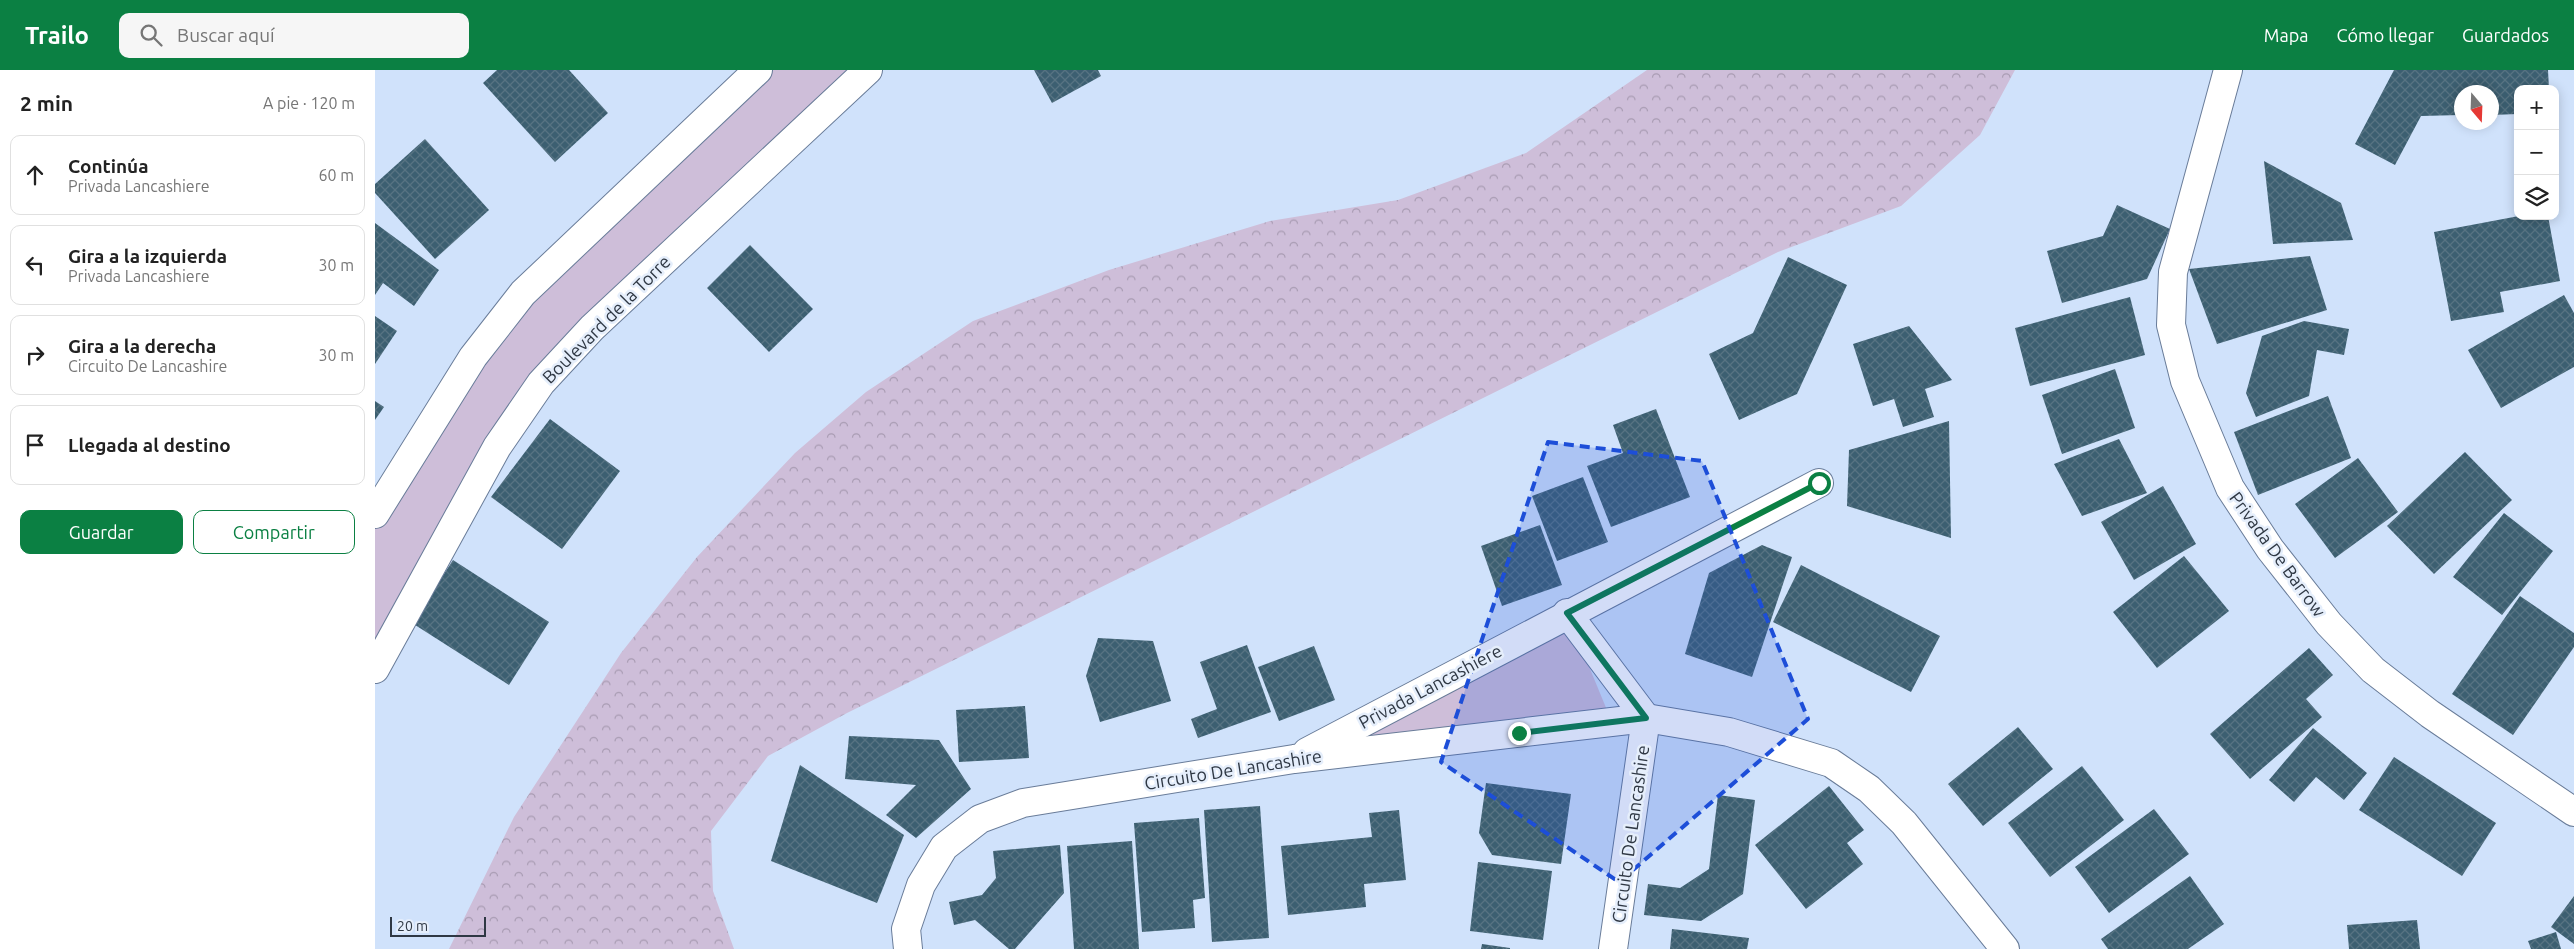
<!DOCTYPE html>
<html lang="es">
<meta charset="utf-8">
<style>
body{margin:0;font-family:Ubuntu,sans-serif;background:#f6f6f6;color:#222}
.controls{position:absolute;right:15px;top:15px;display:grid;overflow:hidden;border-radius:10px;box-shadow:0 2px 12px #0003}
.controls button{width:45px;height:45px;display:grid;place-items:center;padding:0;border:0;border-bottom:1px solid #e0e0e0;background:#fff;color:#222;font:25px sans-serif}
.compass{position:absolute;left:2079px;top:15px;width:45px;height:45px;border-radius:50%;background:#fff;box-shadow:0 2px 12px #0003;rotate:161deg}
.scale{position:absolute;left:15px;bottom:12px;width:96px;box-sizing:border-box;padding-left:5px;border:2px solid #2f3844;border-top:0;font-size:14px;line-height:18px;white-space:nowrap;color:#2f3844;-webkit-text-stroke:4px #e5eefb;paint-order:stroke}
.stop{position:absolute;width:15px;height:15px;margin:-11px;border:4px solid #0b8043;border-radius:50%;background:#fff}
.stop.end{background:#0b8043;border-color:#fff;box-shadow:0 1px 5px #0008}
.list{margin:0;padding:0;list-style:none}
h2{display:flex;justify-content:space-between;align-items:center;height:65px;margin:0;padding:0 20px;font-size:21px}
h2 small{font-size:16px;font-weight:400;color:#767676}
.list li{display:grid;grid-template-columns:32px 1fr auto;gap:15px;align-items:center;box-sizing:border-box;height:80px;margin:0 10px 10px;padding:0 10px;border:1px solid #e0e0e0;border-radius:10px}
.list b{display:block;font-size:19px;white-space:nowrap}
.list p{margin:0;font-size:16px;white-space:nowrap;color:#767676}
.list em{font-size:16px;font-style:normal;color:#767676}
.actions{display:flex;gap:10px;padding:15px 20px}
.actions a{flex:1;padding:11px 0;border:1px solid #0b8043;border-radius:10px;text-align:center;font-size:18px;color:#0b8043}
.actions .main{background:#0b8043;color:#fff}
.icon{flex:none;width:28px;height:28px;fill:none;stroke:currentColor;stroke-width:2;stroke-linecap:round;stroke-linejoin:round}
.map{position:relative;flex:none;width:2199px;height:879px;overflow:hidden}
header{display:flex;align-items:center;gap:30px;box-sizing:border-box;height:70px;padding:0 25px;background:#0b8043;color:#fff}
header strong{font-size:24px}
nav{display:flex;gap:28px;margin-inline-start:auto;font-size:18px}
.search{width:350px;height:45px;background:#f6f6f6;display:flex;align-items:center;gap:12px;box-sizing:border-box;padding:0 18px;border-radius:10px;color:#767676;font-size:19px}
main{display:flex}
aside{flex:1;background:#fff}
.map>svg:first-child{display:block}
.green{fill:#cebed9}
.forest{fill:url(#forest-crowns)}
.building{fill:url(#building-cross-hatch)}
.lines{fill:none;stroke-linecap:round;stroke-linejoin:round}
.minor-casing{stroke:#697c99;stroke-width:30}
.minor{stroke:#fff;stroke-width:28}
.route{stroke:#0b8043;stroke-width:6}
.marked{fill:#1d4ed8;fill-opacity:0.2;stroke:#1d4ed8;stroke-width:4;stroke-dasharray:10 6;stroke-linejoin:round}
.labels{text-anchor:middle;dominant-baseline:central;stroke-width:5;stroke-linejoin:round;paint-order:stroke}
.street-label{font-size:18px;fill:#2f3844;stroke:#e5eefb}
</style>
<header>
<strong>Trailo</strong>
<div class="search"><svg class="icon" aria-label="search" viewBox="0 0 24 24"><circle cx="10" cy="10" r="6"/><path d="M15 15l6 6"/></svg>Buscar aquí</div>
<nav><a>Mapa</a><a>Cómo llegar</a><a>Guardados</a></nav>
</header>
<main>
<aside>
<h2>2 min<small>A pie · 120 m</small></h2>
<ul class="list">
<li><svg class="icon" aria-label="ahead" viewBox="0 0 24 24"><path d="M12 20V5M6 11l6-6 6 6"/></svg><div><b>Continúa</b><p>Privada Lancashiere</p></div><em>60 m</em></li>
<li><svg class="icon" aria-label="left" viewBox="0 0 24 24"><path d="M17 20v-9H6M10 6l-5 5 5 5"/></svg><div><b>Gira a la izquierda</b><p>Privada Lancashiere</p></div><em>30 m</em></li>
<li><svg class="icon" aria-label="right" viewBox="0 0 24 24"><path d="M7 20v-9h11M14 6l5 5-5 5"/></svg><div><b>Gira a la derecha</b><p>Circuito De Lancashire</p></div><em>30 m</em></li>
<li><svg class="icon" aria-label="arrive" viewBox="0 0 24 24"><path d="M6 21V4h12l-3 4 3 4H6"/></svg><div><b>Llegada al destino</b></div></li>
</ul>
<div class="actions"><a class="main">Guardar</a><a>Compartir</a></div>
</aside>
<div class="map">
<svg width="2199" height="879" viewBox="0 0 2199 879">
<defs>
<pattern id="forest-crowns" width="20" height="18" patternUnits="userSpaceOnUse" patternTransform="scale(1.25)"><rect width="20" height="18" fill="#cebed9"/><path d="M2 6a3 3 0 1 1 6 0M12 15a3 3 0 1 1 6 0" fill="none" stroke="#a89bb2"/></pattern>
<pattern id="building-cross-hatch" width="8" height="8" patternUnits="userSpaceOnUse" patternTransform="scale(1.25)"><rect width="8" height="8" fill="#3c5f71"/><path d="M0 0l8 8M0 8l8-8" fill="none" stroke="#577382"/></pattern>
</defs>
<rect width="100%" height="100%" fill="#d0e2fb"/>
<!-- green -->
<g class="green">
<polygon points="383,0 493,0 166,313 0,599 0,444 98,287"/>
<polygon points="1192,543 1234,645 919,689"/>
</g>
<!-- forest -->
<polygon class="forest" points="1272,0 1640,0 1605,65 1526,136 1403,182 472,643 393,686 336,761 338,821 359,879 74,879 139,747 246,583 322,487 420,383 491,322 598,251 734,200 895,151 1023,130 1151,83"/>
<!-- building -->
<g class="building">
<polygon points="122,0 194,0 233,43 180,92 108,13"/>
<polygon points="659,0 723,0 726,6 677,33"/>
<polygon points="2019,0 2173,0 2174,19 2143,19 2143,44 2116,45 2116,22 2086,22 2086,45 2046,46 2020,95 1980,74"/>
<polygon points="50,69 114,140 60,189 0,123 0,114"/>
<polygon points="1889,91 1966,133 1978,170 1898,174"/>
<polygon points="1742,135 1795,159 1772,209 1687,233 1672,181 1728,166"/>
<polygon points="2144,146 2173,146 2185,211 2125,222 2129,242 2076,251 2059,162"/>
<polygon points="0,153 64,200 39,236 8,213 0,225"/>
<polygon points="375,175 438,239 394,282 332,218"/>
<polygon points="1935,186 1952,240 1842,274 1814,199"/>
<polygon points="1413,187 1472,215 1422,324 1364,350 1334,284 1378,263"/>
<polygon points="2189,225 2199,243 2199,297 2126,338 2093,280"/>
<polygon points="1755,227 1770,285 1655,316 1640,258"/>
<polygon points="0,246 22,261 0,294"/>
<polygon points="1929,251 1974,259 1969,285 1942,280 1934,326 1881,347 1871,323 1887,266"/>
<polygon points="1534,256 1577,310 1550,319 1559,347 1528,357 1519,329 1498,336 1478,274"/>
<polygon points="1740,299 1760,358 1687,384 1667,325"/>
<polygon points="1953,326 1976,388 1883,425 1859,362"/>
<polygon points="0,331 9,337 0,350"/>
<polygon points="1281,339 1315,427 1236,457 1212,396 1248,383 1238,355"/>
<polygon points="175,349 245,401 187,479 116,427"/>
<polygon points="1574,351 1576,468 1472,436 1474,380"/>
<polygon points="1744,369 1772,423 1707,446 1679,394"/>
<polygon points="2090,382 2137,430 2059,504 2012,456"/>
<polygon points="1983,388 2023,442 1960,488 1920,434"/>
<polygon points="1208,407 1233,472 1182,491 1157,426"/>
<polygon points="1788,416 1821,474 1759,510 1726,452"/>
<polygon points="2129,443 2178,481 2127,545 2078,507"/>
<polygon points="1165,455 1187,515 1127,536 1106,476"/>
<polygon points="1387,475 1417,487 1377,607 1310,584 1334,503"/>
<polygon points="1809,486 1854,541 1782,598 1738,542"/>
<polygon points="78,490 174,552 134,615 37,553"/>
<polygon points="1426,495 1565,566 1536,622 1398,552"/>
<polygon points="2145,526 2199,563 2199,577 2138,665 2077,624"/>
<polygon points="723,568 778,571 796,631 725,652 711,606"/>
<polygon points="872,575 896,642 823,668 816,649 842,639 825,592"/>
<polygon points="939,576 960,630 904,651 883,597"/>
<polygon points="1934,578 1958,605 1931,629 1947,647 1875,709 1835,664"/>
<polygon points="650,636 654,688 584,692 581,640"/>
<polygon points="1643,657 1678,699 1608,756 1573,714"/>
<polygon points="1938,658 1992,703 1969,730 1941,707 1919,732 1894,710"/>
<polygon points="474,666 564,670 596,719 541,768 511,745 541,715 470,709"/>
<polygon points="2019,687 2121,753 2087,806 1984,740"/>
<polygon points="425,695 529,765 502,833 396,791"/>
<polygon points="1707,696 1749,750 1675,807 1633,753"/>
<polygon points="1111,713 1196,724 1186,794 1117,785 1104,763"/>
<polygon points="1454,716 1489,760 1472,773 1488,794 1431,839 1380,775"/>
<polygon points="1343,725 1380,730 1368,824 1326,851 1269,845 1273,814 1305,818 1334,799"/>
<polygon points="885,736 894,868 837,872 829,740"/>
<polygon points="1779,739 1814,784 1734,843 1700,797"/>
<polygon points="1024,740 1031,810 989,814 991,837 913,845 906,776 997,767 994,743"/>
<polygon points="824,748 830,828 818,830 820,858 767,862 759,753"/>
<polygon points="757,771 764,879 699,879 692,776"/>
<polygon points="685,775 689,823 640,879 634,879 600,850 579,855 574,832 607,825 621,808 618,781"/>
<polygon points="1103,792 1177,801 1168,870 1095,861"/>
<polygon points="1815,806 1849,854 1813,879 1733,879 1726,869"/>
<polygon points="2199,826 2199,874 2176,857"/>
<polygon points="2042,850 2045,879 1974,879 1972,855"/>
<polygon points="1297,859 1374,868 1372,879 1295,879"/>
<polygon points="2181,862 2186,879 2156,879 2153,871"/>
<polygon points="1107,874 1135,878 1135,879 1106,879"/>
</g>
<g class="lines">
<defs>
<g id="minor">
<polyline points="1853,0 1798,202 1796,255 1810,311 1855,418 1895,479 1954,554 1998,600 2055,644 2199,742"/>
<polyline points="0,444 98,287 148,223 383,0"/>
<polyline points="1192,543 1271,648 1238,879"/>
<polyline points="0,599 122,377 166,313 217,258 493,0"/>
<polyline points="932,682 1444,413"/>
<polyline points="533,879 531,859 546,815 569,777 605,749 648,733 919,689 1271,648 1354,662 1456,693 1494,719 1529,753 1630,879"/>
</g>
</defs>
<!-- minor casing -->
<use href="#minor" class="minor-casing"/>
<!-- minor -->
<use href="#minor" class="minor"/>
</g>
<g class="lines">
<!-- route -->
<polyline class="route" points="1144,663 1271,648 1192,543 1444,413"/>
</g>
<!-- marked area -->
<path class="marked" d="M1173,372L1327,391L1433,649L1244,812L1066,692Z"/>
<g class="labels">
<!-- street labels -->
<g class="street-label">
<text transform="translate(231 249) rotate(-45)">Boulevard de la Torre</text>
<text transform="translate(1903 484) rotate(54)">Privada De Barrow</text>
<text transform="translate(1055 616) rotate(-28)">Privada Lancashiere</text>
<text transform="translate(858 699) rotate(-9)">Circuito De Lancashire</text>
<text transform="translate(1255 764) rotate(-82)">Circuito De Lancashire</text>
</g>
</g>
</svg>
<div class="controls">
<button>+</button>
<button>−</button>
<button><svg class="icon" aria-label="layers" viewBox="0 0 24 24"><path d="M12 4l9 5-9 5-9-5zM3 14l9 5 9-5"/></svg></button>
</div>
<svg class="compass" viewBox="-18 -18 36 36"><path d="M0-13l5 13h-10z" fill="#e53935"/><path d="M0 13l5-13h-10z" fill="#767676"/></svg>
<div class="scale">20 m</div>
<div class="stop" style="left:1444px;top:413px"></div>
<div class="stop end" style="left:1144px;top:663px"></div>
</div>
</main>
